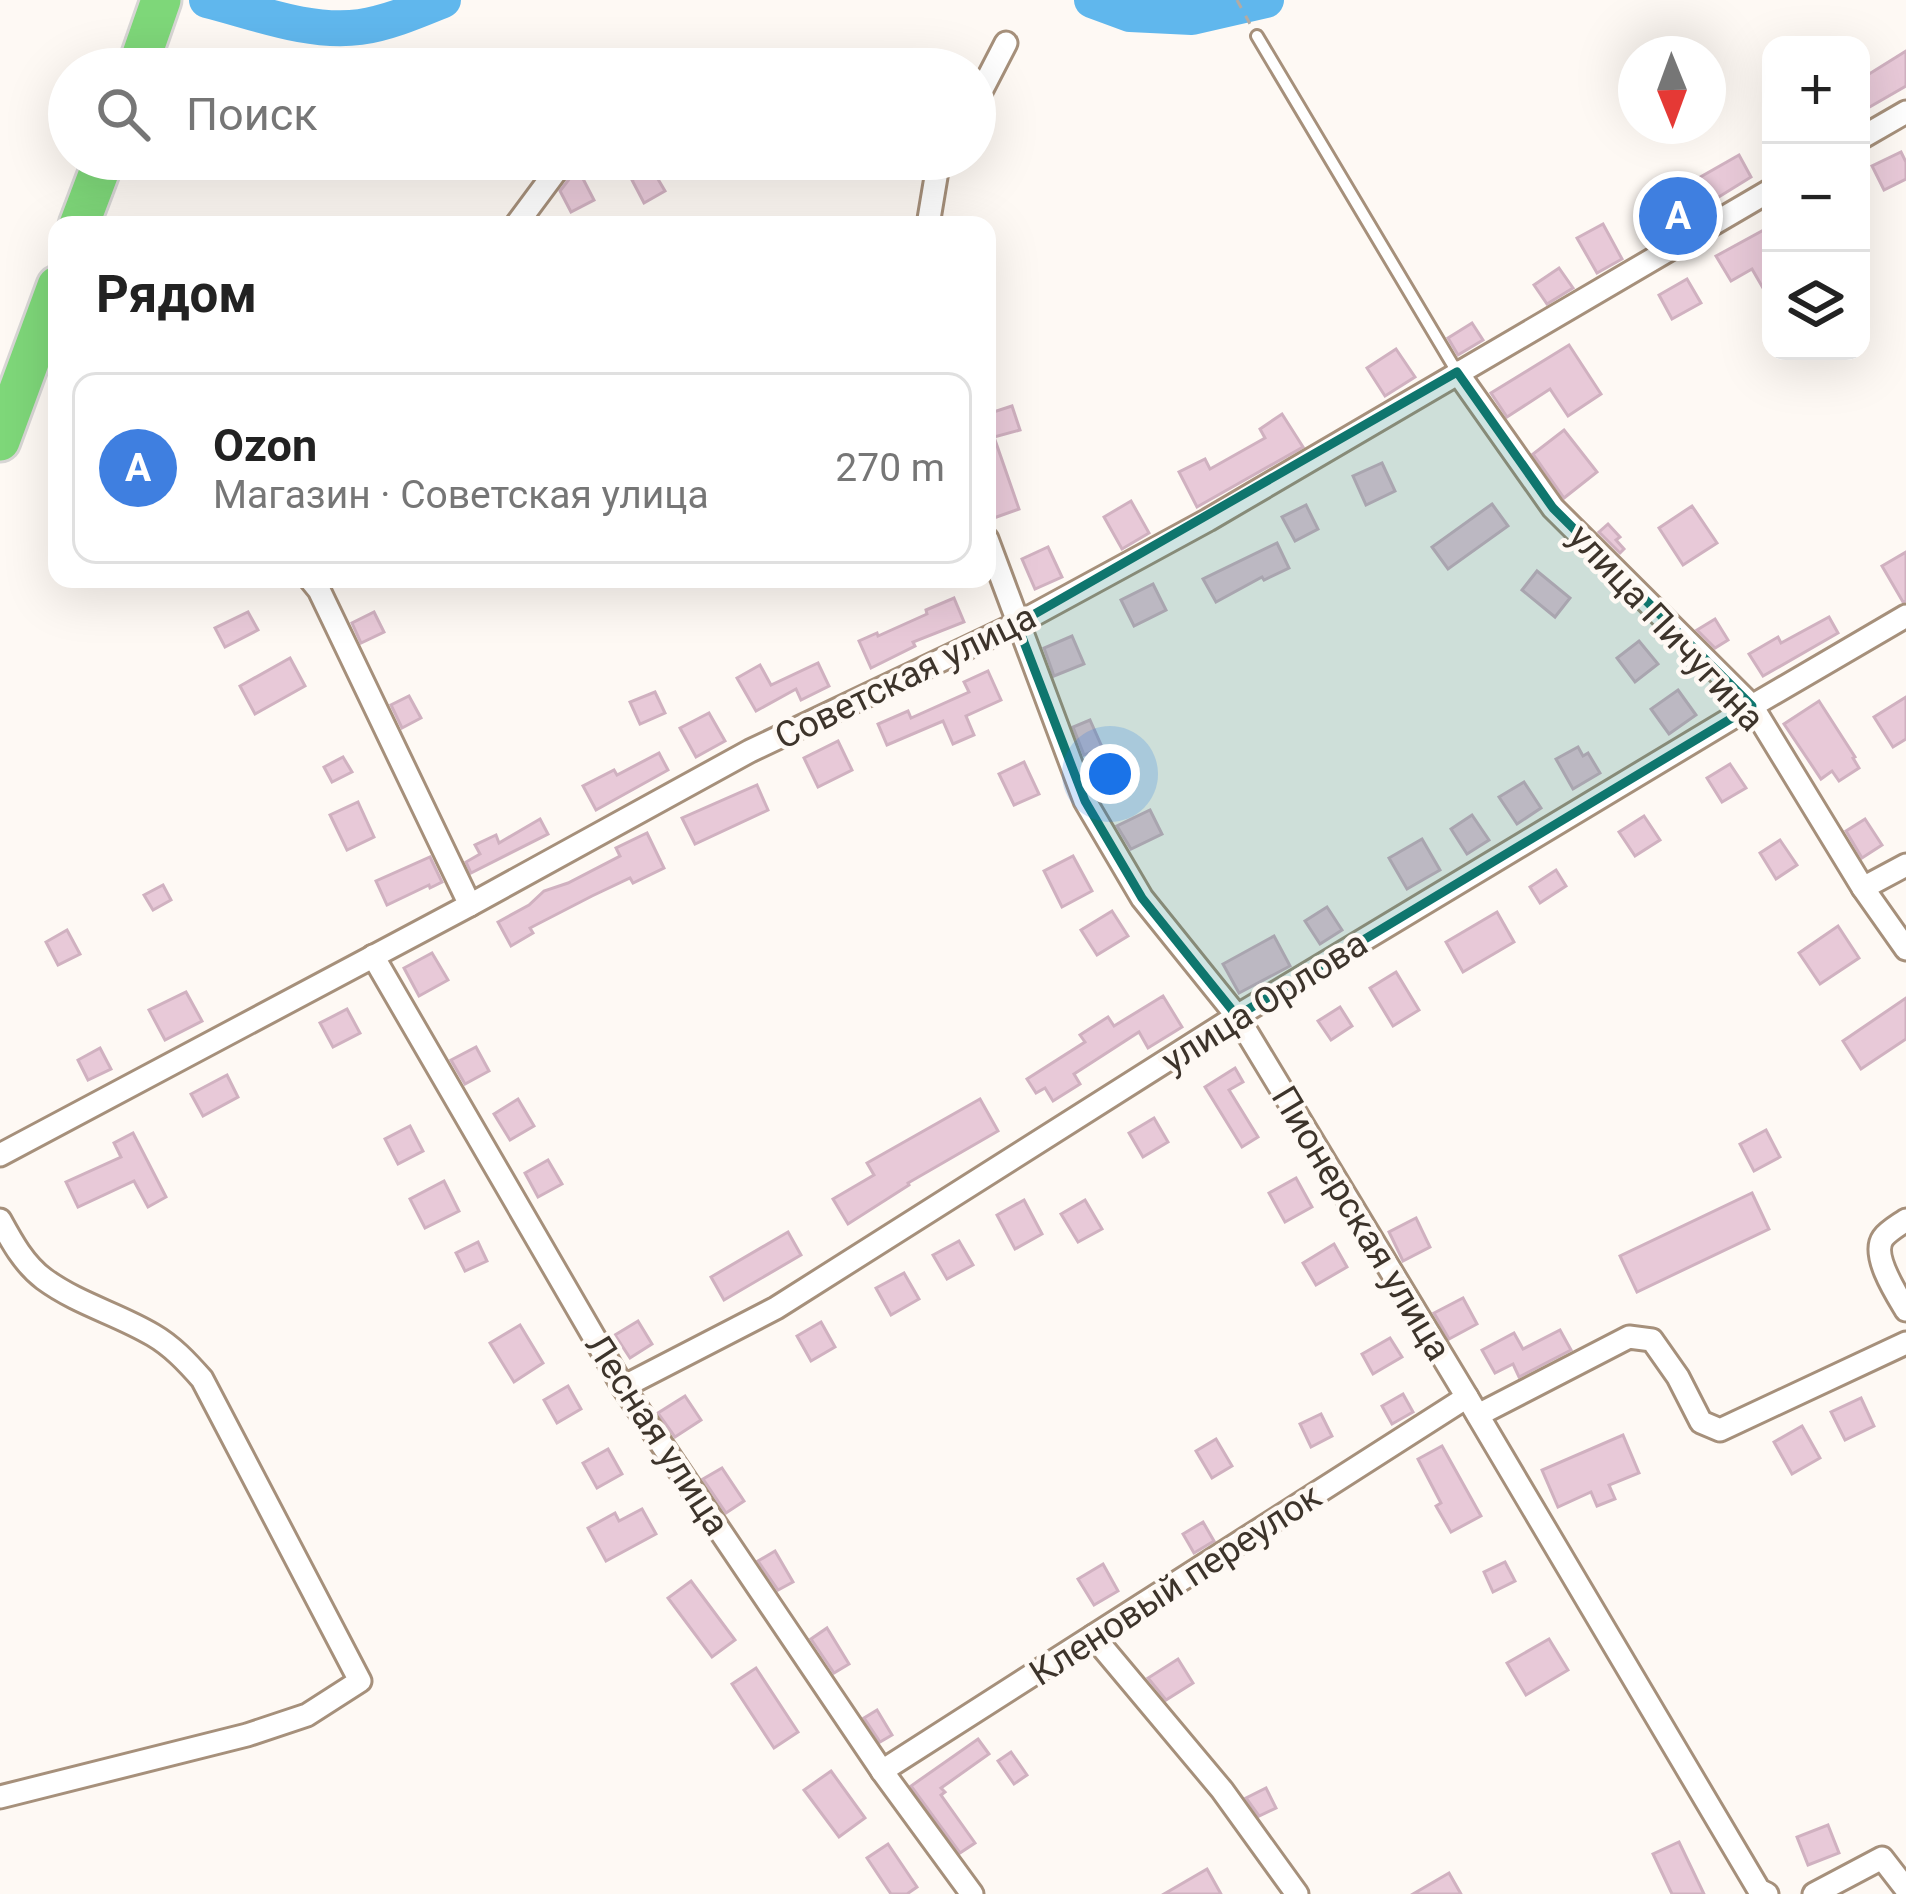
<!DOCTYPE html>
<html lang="ru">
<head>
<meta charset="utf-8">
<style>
  body { margin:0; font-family:Roboto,sans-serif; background:#f2f2f2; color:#222 }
  .controls { position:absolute; right:36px; top:36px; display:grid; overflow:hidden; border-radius:24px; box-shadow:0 12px 48px #0002 }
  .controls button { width:108px; height:108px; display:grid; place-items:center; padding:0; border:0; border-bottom:3px solid #e0e0e0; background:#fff; color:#222; font:60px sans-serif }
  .compass { position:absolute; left:1618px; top:36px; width:108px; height:108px; border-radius:50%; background:#fff; box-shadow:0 12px 48px #0002; rotate:179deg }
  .you { position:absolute; left:1110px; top:774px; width:42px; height:42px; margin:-30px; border:9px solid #fff; border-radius:50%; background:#1a73e8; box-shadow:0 0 0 18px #1a73e833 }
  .badge { display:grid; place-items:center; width:78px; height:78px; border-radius:50%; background:#c2324e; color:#fff; font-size:39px; font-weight:700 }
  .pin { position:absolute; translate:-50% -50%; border:6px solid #fff; box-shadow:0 3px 12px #0006 }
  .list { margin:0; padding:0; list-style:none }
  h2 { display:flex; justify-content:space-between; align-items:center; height:156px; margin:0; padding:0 48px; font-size:51px }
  h2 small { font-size:39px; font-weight:400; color:#767676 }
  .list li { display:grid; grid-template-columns:78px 1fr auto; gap:36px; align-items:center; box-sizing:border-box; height:192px; margin:0 24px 24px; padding:0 24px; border:3px solid #e0e0e0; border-radius:24px }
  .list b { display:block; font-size:45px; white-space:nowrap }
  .list p { margin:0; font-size:39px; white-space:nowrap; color:#767676 }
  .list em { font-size:39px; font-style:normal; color:#767676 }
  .icon { flex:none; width:66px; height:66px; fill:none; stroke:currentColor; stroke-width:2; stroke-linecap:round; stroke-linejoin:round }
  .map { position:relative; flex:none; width:1906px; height:1894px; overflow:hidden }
  .search { position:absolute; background:#fff; box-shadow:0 12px 48px #0002; left:48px; top:48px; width:948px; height:132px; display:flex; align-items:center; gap:30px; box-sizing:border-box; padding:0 42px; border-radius:66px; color:#767676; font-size:45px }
  .panel { position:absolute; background:#fff; box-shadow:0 12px 48px #0002; left:48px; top:216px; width:948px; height:372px; border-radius:24px }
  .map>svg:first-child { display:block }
</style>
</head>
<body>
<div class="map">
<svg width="1906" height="1894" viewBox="0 0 1906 1894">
  <rect width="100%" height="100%" fill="#fef9f4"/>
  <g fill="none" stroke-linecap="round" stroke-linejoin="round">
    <g stroke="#60b7ed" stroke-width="36">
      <path d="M207 0C255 12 310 34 360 27 388 23 416 11 443 0"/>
      <path d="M1092 0 1130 14 1192 17 1266 0"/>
    </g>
  </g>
  <g fill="#e8c9d8" stroke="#d0b1c0" stroke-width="3">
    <path d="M1906 51V86L1861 112V79Z"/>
    <path d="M1901 152 1906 162V179L1884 190 1872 166Z"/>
    <path d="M1739 155 1751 177 1659 234 1640 201 1665 186 1668 191 1693 177 1695 180Z"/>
    <path d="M652 169 665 191 644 203 632 180Z"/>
    <path d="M579 171 594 200 571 212 560 191 573 174Z"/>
    <path d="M1603 224 1622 259 1597 273 1577 238Z"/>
    <path d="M1771 226V302L1752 269 1731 281 1716 256Z"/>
    <path d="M1559 268 1573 288 1547 304 1534 285Z"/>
    <path d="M1687 279 1701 303 1672 319 1659 295Z"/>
    <path d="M1472 323 1483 340 1458 355 1448 338Z"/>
    <path d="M1569 345 1601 394 1568 416 1550 389 1507 417 1491 393Z"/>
    <path d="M1396 349 1415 377 1385 396 1367 368Z"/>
    <path d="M1012 406 1020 430 994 437 1019 509 991 519 987 506V414Z"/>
    <path d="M1282 414 1303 447 1197 507 1179 472 1205 459 1210 469 1265 438 1260 429Z"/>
    <path d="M1564 430 1597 472 1564 498 1533 454Z"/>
    <path d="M1382 463 1395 491 1366 505 1353 476Z"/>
    <path d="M1131 501 1149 533 1122 549 1104 517Z"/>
    <path d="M1492 504 1508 526 1448 569 1432 547Z"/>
    <path d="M1306 505 1318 529 1295 541 1282 517Z"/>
    <path d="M1692 506 1717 543 1683 565 1659 528Z"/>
    <path d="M1608 524 1620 537 1616 540 1624 549 1620 553 1599 532Z"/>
    <path d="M1277 543 1289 568 1264 580 1262 577 1216 602 1203 579Z"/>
    <path d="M1048 547 1062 577 1035 589 1022 559Z"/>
    <path d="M1906 552V601L1903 602 1882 566Z"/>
    <path d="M1537 571 1570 598 1555 617 1522 590Z"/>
    <path d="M1153 584 1166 610 1134 626 1121 600Z"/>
    <path d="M954 598 964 622 913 642 915 646 871 668 859 641 877 633 878 636 927 614 926 610Z"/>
    <path d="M248 612 258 630 225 647 215 628Z"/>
    <path d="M374 612 384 632 361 643 352 623Z"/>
    <path d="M1829 617 1838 633 1763 676 1749 654 1778 637 1781 643Z"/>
    <path d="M1715 619 1728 640 1715 648 1697 630Z"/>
    <path d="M1072 636 1084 664 1054 676 1044 648Z"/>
    <path d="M1639 641 1658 664 1635 682 1617 658Z"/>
    <path d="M290 658 305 686 255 714 240 686Z"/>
    <path d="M818 663 829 686 801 700 796 689 756 711 737 678 760 665 771 685Z"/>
    <path d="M988 671 1001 700 966 716 974 735 953 744 943 721 887 745 878 724 908 711 911 718 969 692 964 682Z"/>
    <path d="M1678 690 1696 715 1669 734 1651 709Z"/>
    <path d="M655 692 665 713 640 724 630 702Z"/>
    <path d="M409 696 421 718 402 728 391 705Z"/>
    <path d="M1906 697V739L1893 747 1874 717Z"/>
    <path d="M1819 701 1855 757 1853 758 1859 768 1839 781 1832 771 1821 779 1784 724Z"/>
    <path d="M709 713 725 741 696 757 680 728Z"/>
    <path d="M1090 720 1102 747 1084 755 1073 727Z"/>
    <path d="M838 741 852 770 818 787 804 758Z"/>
    <path d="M1578 747 1583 756 1588 753 1600 773 1573 789 1556 759Z"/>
    <path d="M659 753 668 770 596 810 583 786 614 770 617 775Z"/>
    <path d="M343 757 352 772 332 782 324 767Z"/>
    <path d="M1024 762 1039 794 1014 805 999 774Z"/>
    <path d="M1730 764 1746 788 1722 802 1707 778Z"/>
    <path d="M1524 782 1541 808 1517 824 1499 797Z"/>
    <path d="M757 785 768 810 695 844 682 818Z"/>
    <path d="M358 802 374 837 347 850 330 815Z"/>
    <path d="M1150 810 1162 834 1131 849 1117 826Z"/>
    <path d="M1472 815 1489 840 1467 854 1451 829Z"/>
    <path d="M1644 816 1660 840 1635 856 1619 832Z"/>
    <path d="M540 819 548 834 471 873 466 862 480 854 475 845 496 835 499 843Z"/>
    <path d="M1865 819 1882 845 1862 858 1846 831Z"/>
    <path d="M647 833 664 868 633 883 630 878 592 896 530 928 533 933 511 946 498 922 529 905 544 891 568 883 620 856 616 848Z"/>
    <path d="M1422 839 1440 870 1407 889 1389 858Z"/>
    <path d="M1780 840 1797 865 1776 879 1760 853Z"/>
    <path d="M1073 856 1092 891 1062 907 1044 871Z"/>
    <path d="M430 857 442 882 430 888 429 885 387 905 376 881Z"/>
    <path d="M1556 870 1566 886 1540 903 1530 887Z"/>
    <path d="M163 885 171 900 153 910 144 895Z"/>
    <path d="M1327 907 1342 930 1320 944 1305 921Z"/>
    <path d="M1112 911 1128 936 1097 955 1081 930Z"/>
    <path d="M1497 912 1514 942 1463 972 1446 942Z"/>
    <path d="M1838 926 1859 958 1820 984 1799 953Z"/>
    <path d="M67 930 80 954 58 965 46 942Z"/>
    <path d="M1274 936 1290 966 1239 993 1223 964Z"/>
    <path d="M432 953 448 980 419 996 404 968Z"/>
    <path d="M1396 972 1419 1010 1393 1026 1370 988Z"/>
    <path d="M186 992 202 1021 165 1040 149 1010Z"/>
    <path d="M1163 996 1182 1027 1148 1048 1139 1032 1074 1074 1080 1084 1053 1101 1045 1088 1036 1093 1027 1079 1085 1042 1080 1035 1108 1017 1114 1026Z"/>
    <path d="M1906 998V1039L1861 1069 1843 1041Z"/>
    <path d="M1340 1007 1352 1026 1331 1040 1318 1021Z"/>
    <path d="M347 1009 360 1033 333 1047 320 1023Z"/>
    <path d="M476 1047 489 1071 465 1084 451 1060Z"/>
    <path d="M100 1048 111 1069 88 1080 78 1060Z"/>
    <path d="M1235 1068 1243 1082 1229 1090 1258 1137 1242 1147 1205 1087Z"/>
    <path d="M227 1075 238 1097 203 1116 191 1094Z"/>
    <path d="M518 1099 534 1126 510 1140 494 1114Z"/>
    <path d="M980 1099 998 1131 908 1183 909 1185 848 1224 833 1199 874 1175 867 1163Z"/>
    <path d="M1154 1118 1168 1142 1143 1157 1129 1133Z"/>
    <path d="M410 1126 423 1151 398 1164 385 1139Z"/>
    <path d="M1766 1130 1780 1157 1754 1171 1740 1144Z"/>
    <path d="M133 1133 166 1197 148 1207 134 1181 78 1207 66 1182 121 1157 114 1143Z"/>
    <path d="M548 1160 562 1184 538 1197 525 1173Z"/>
    <path d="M1296 1178 1312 1207 1285 1222 1269 1193Z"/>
    <path d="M444 1181 459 1211 425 1228 410 1199Z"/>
    <path d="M1752 1193 1769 1229 1637 1292 1620 1256Z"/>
    <path d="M1024 1200 1042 1234 1015 1249 997 1215Z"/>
    <path d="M1085 1200 1102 1229 1078 1242 1061 1214Z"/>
    <path d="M1416 1218 1430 1247 1403 1261 1389 1232Z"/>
    <path d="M788 1232 801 1255 724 1300 711 1277Z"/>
    <path d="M959 1241 973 1265 947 1279 933 1255Z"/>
    <path d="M478 1242 487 1261 465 1271 456 1253Z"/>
    <path d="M1334 1244 1347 1267 1316 1285 1303 1263Z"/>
    <path d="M904 1273 919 1299 891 1315 876 1288Z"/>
    <path d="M1463 1298 1477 1324 1449 1339 1434 1313Z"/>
    <path d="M638 1321 652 1344 630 1358 615 1335Z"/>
    <path d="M821 1322 835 1347 811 1361 797 1336Z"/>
    <path d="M520 1325 543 1363 514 1382 490 1343Z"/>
    <path d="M1560 1330 1571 1350 1519 1377 1513 1364 1495 1373 1482 1350 1514 1333 1523 1349Z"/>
    <path d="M1390 1338 1402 1357 1373 1374 1362 1354Z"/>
    <path d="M568 1386 581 1409 557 1423 544 1400Z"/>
    <path d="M1403 1394 1413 1412 1392 1424 1382 1406Z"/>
    <path d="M685 1396 701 1420 675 1437 658 1413Z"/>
    <path d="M1861 1398 1874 1426 1845 1440 1831 1412Z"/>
    <path d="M1321 1414 1332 1436 1311 1447 1300 1424Z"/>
    <path d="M1802 1426 1820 1458 1792 1474 1774 1442Z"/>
    <path d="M1623 1435 1639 1473 1609 1485 1615 1499 1597 1506 1591 1492 1558 1507 1542 1470Z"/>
    <path d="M1216 1439 1232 1466 1212 1478 1196 1451Z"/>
    <path d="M1442 1446 1481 1516 1451 1532 1436 1506 1441 1503 1418 1459Z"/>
    <path d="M608 1449 622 1474 597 1488 583 1463Z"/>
    <path d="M722 1468 744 1501 726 1513 703 1479Z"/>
    <path d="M642 1509 656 1534 606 1561 588 1528 615 1513 619 1521Z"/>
    <path d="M1203 1522 1214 1541 1194 1553 1183 1534Z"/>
    <path d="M775 1551 793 1582 778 1590 758 1561Z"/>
    <path d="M1505 1562 1515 1581 1493 1592 1484 1572Z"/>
    <path d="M1103 1564 1118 1591 1094 1605 1078 1579Z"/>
    <path d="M691 1581 735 1640 712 1657 668 1598Z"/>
    <path d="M827 1628 849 1664 834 1673 811 1639Z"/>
    <path d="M1549 1639 1568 1670 1526 1695 1507 1663Z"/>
    <path d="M1178 1659 1193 1683 1166 1700 1148 1678Z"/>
    <path d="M756 1668 798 1732 774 1748 732 1684Z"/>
    <path d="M877 1710 892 1735 880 1742 864 1718Z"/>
    <path d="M978 1739 989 1754 941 1788 945 1792 941 1795 975 1843 960 1853 911 1786Z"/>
    <path d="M1011 1752 1027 1775 1014 1784 998 1761Z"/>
    <path d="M831 1771 865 1818 839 1837 804 1790Z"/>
    <path d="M1266 1788 1276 1808 1259 1816 1246 1798Z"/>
    <path d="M1828 1825 1839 1853 1808 1865 1797 1837Z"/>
    <path d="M1679 1842 1704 1894H1672L1653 1854Z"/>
    <path d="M888 1844 917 1887 907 1894H891L867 1858Z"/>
    <path d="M1207 1869 1221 1894H1164Z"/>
    <path d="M1449 1873 1461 1894H1413Z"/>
  </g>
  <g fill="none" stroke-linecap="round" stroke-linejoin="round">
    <defs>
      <path id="lane" d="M1257 36 1457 372"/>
      <g id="street">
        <path d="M975 103 1006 43"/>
        <path d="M1861 138 1906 112"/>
        <path d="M516 225 565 159"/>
        <path d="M928 225 939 159"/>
        <path d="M1457 372 1553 508 1752 706 1863 888 1906 949"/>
        <path d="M987 539 1085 801 1142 898 1237 1016 1467 1397 1759 1890 1767 1894"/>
        <path d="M310 579 319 590 470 905"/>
        <path d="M1863 888 1906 865"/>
        <path d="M373 956 623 1387 882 1771 972 1894"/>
        <path d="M0 1155 470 905 750 751 1017 624 1208 520 1771 190"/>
        <path d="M0 1220C12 1242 24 1264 44 1279 78 1304 118 1314 153 1335 172 1346 187 1362 202 1379L360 1681 307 1715 247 1735 0 1797"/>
        <path d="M1906 1220C1899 1225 1888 1231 1883 1238 1871 1255 1897 1295 1906 1310"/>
        <path d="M623 1387 776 1308 1237 1016 1752 706 1906 616"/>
        <path d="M1478 1415 1629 1337 1652 1340 1678 1377 1701 1422 1720 1430 1906 1343"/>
        <path d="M1093 1636 1222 1790 1297 1894"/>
        <path d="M882 1771 1467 1397"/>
        <path d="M1814 1894 1882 1858 1906 1889"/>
      </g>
      <g id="highway">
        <path d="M137 69 161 0"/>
        <path d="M79 225 104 159"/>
        <path d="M0 441 57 286"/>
      </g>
    </defs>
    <use href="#lane" stroke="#a6907b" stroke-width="16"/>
    <use href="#street" stroke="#a6907b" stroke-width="27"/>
    <use href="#highway" stroke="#d8d6d5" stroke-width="45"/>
    <path stroke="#b2aba4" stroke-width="3" stroke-dasharray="9 9" stroke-linecap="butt" d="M1237 0 1250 24"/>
    <use href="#lane" stroke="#fff" stroke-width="10"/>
    <use href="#street" stroke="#fff" stroke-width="21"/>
    <use href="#highway" stroke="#7ed779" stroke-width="39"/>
  </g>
  <path fill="#0f766e" fill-opacity="0.2" stroke="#0f766e" stroke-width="9" stroke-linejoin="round" d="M1457 372 1553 508 1752 706 1237 1016 1142 898 1085 801 1017 624Z"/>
  <g text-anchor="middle" stroke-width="9" stroke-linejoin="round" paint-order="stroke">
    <g font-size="36" fill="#3d342b" stroke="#fef9f4">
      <text transform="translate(1667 627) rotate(47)" y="13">улица Пичугина</text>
      <text transform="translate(905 676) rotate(-26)" y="13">Советская улица</text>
      <text transform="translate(1264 1001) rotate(-32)" y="13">улица Орлова</text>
      <text transform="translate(1362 1223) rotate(59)" y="13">Пионерская улица</text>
      <text transform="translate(658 1434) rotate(57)" y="13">Лесная улица</text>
      <text transform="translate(1175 1584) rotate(-33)" y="13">Кленовый переулок</text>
    </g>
  </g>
</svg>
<div class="controls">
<button>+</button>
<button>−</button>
<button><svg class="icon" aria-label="layers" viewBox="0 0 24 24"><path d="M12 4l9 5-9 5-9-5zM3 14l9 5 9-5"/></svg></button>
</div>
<svg class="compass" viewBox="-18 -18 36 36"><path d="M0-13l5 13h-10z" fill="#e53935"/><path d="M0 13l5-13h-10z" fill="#767676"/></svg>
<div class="you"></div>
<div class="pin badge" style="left:1678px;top:216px;background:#3f7fe0">A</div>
<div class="search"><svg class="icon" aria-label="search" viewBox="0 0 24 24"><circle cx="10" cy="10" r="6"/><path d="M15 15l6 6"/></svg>Поиск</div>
<section class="panel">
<h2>Рядом<small></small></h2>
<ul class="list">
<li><span class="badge" style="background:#3f7fe0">A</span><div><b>Ozon</b><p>Магазин · Советская улица</p></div><em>270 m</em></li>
</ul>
</section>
</div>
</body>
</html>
